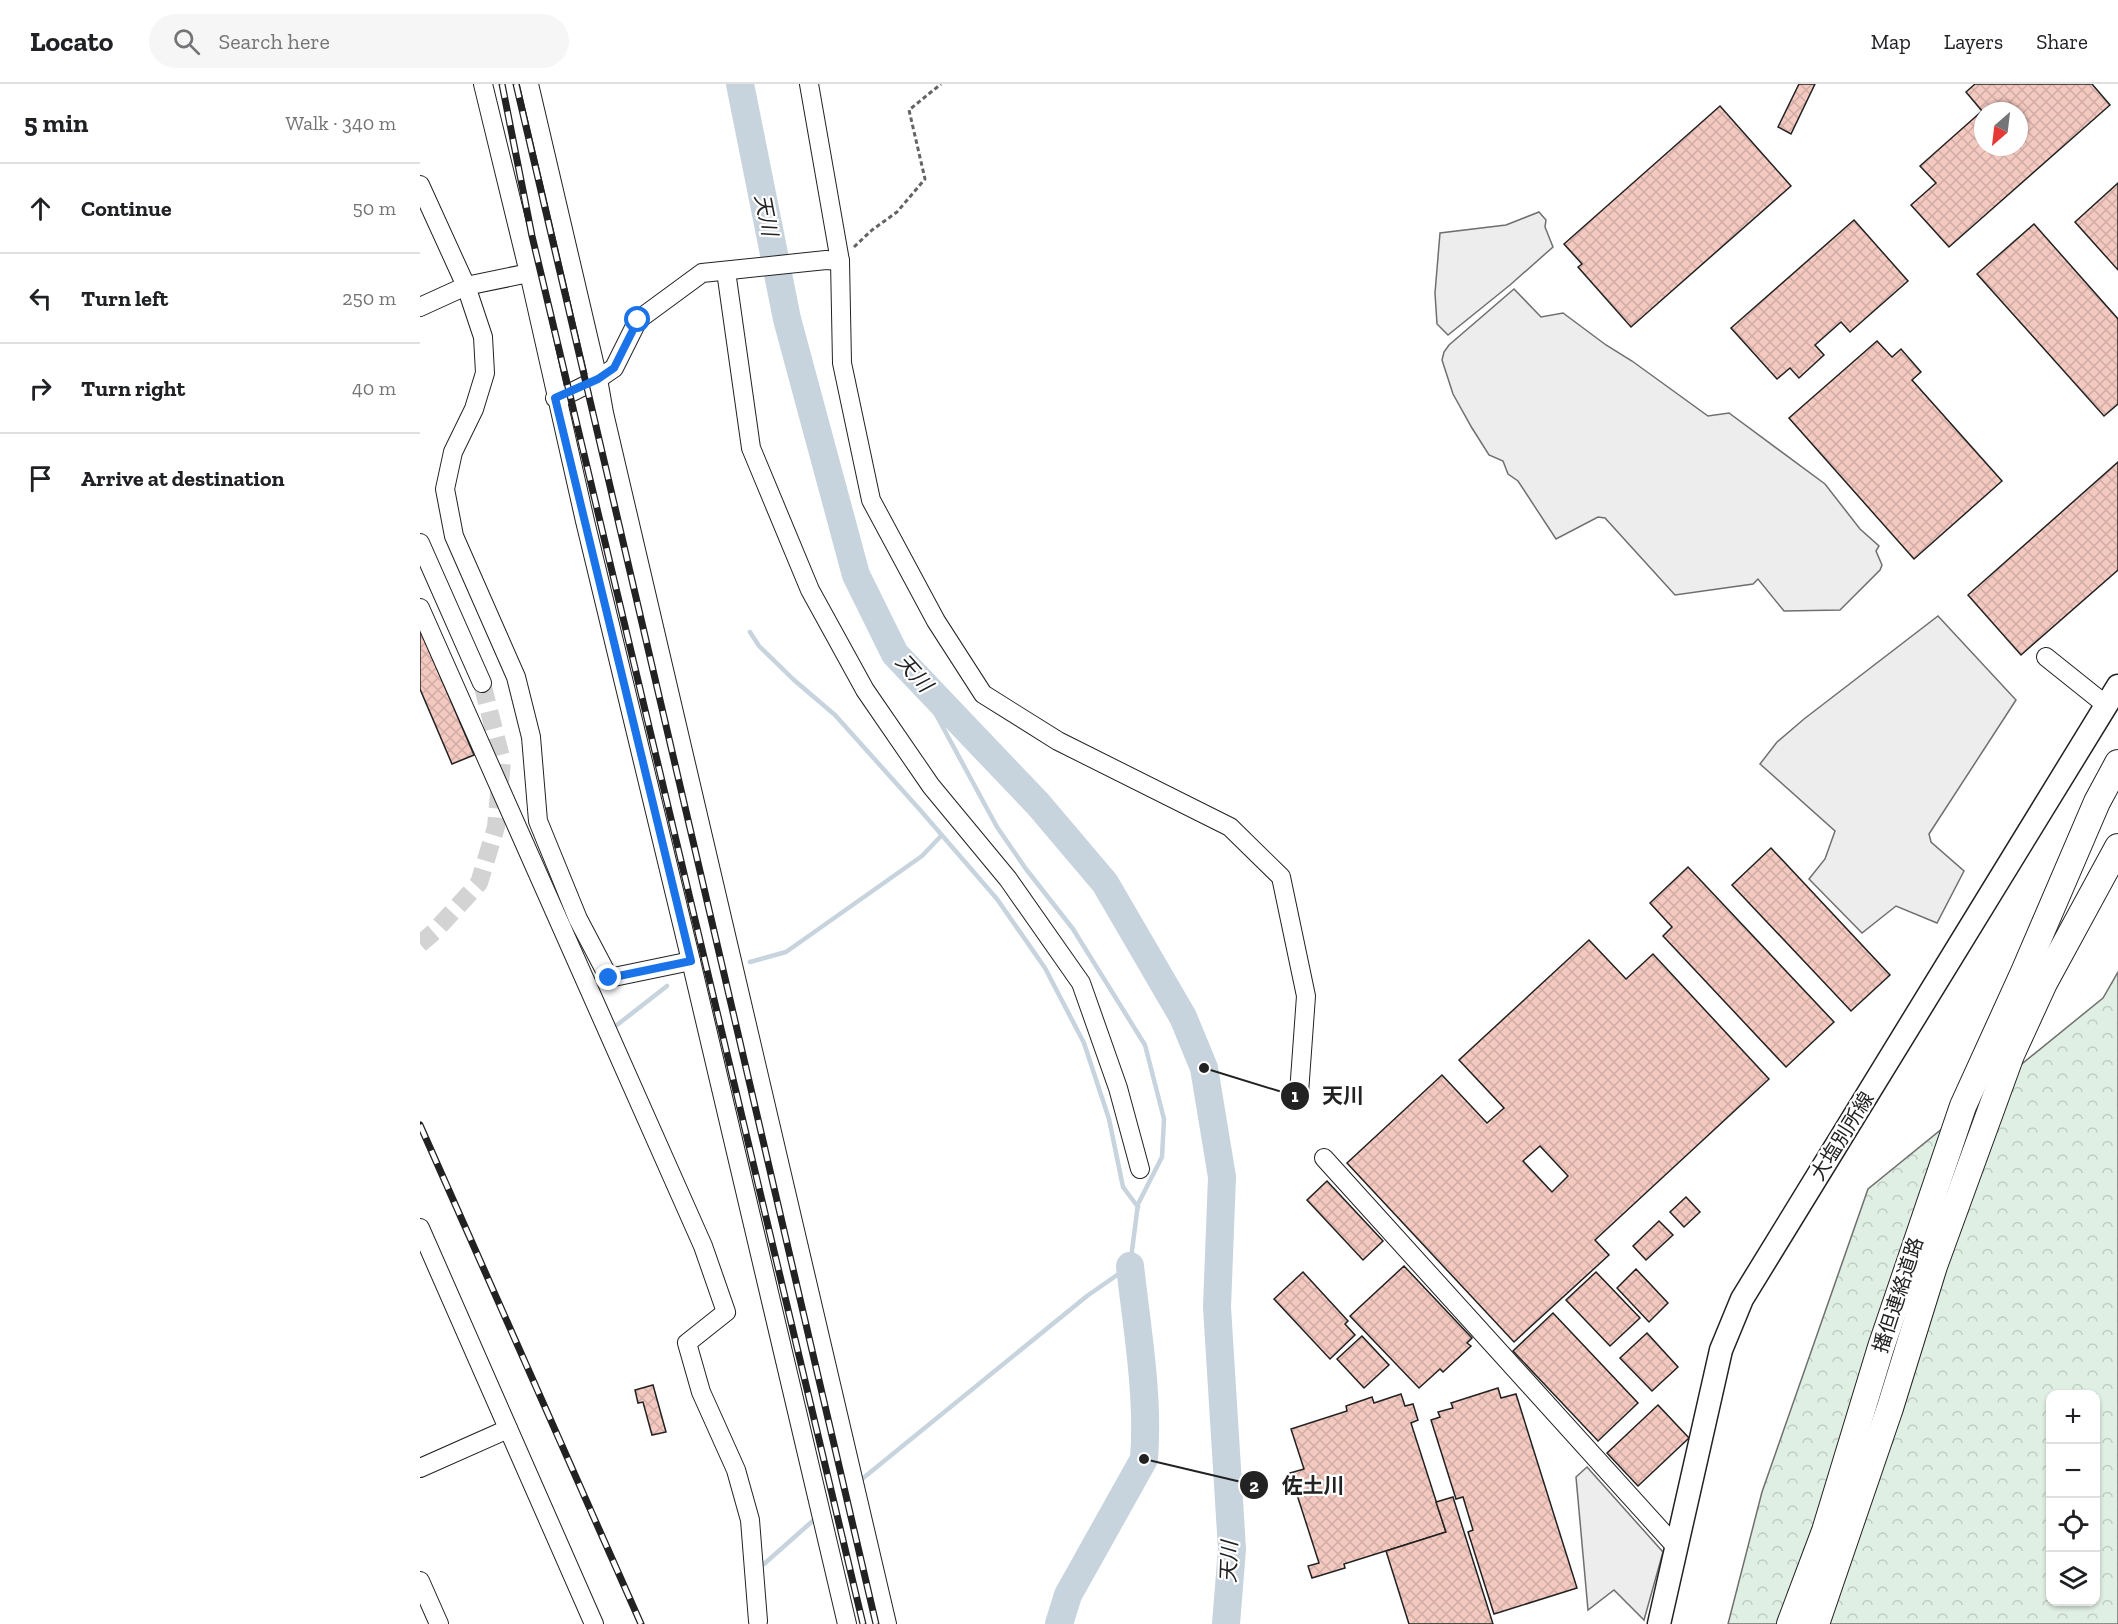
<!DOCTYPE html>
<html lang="en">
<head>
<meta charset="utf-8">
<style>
  body { margin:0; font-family:"Zilla Slab","Noto Sans JP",serif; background:#f6f6f6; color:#202124 }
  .controls { position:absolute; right:18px; bottom:18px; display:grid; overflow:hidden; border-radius:12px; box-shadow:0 2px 4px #0004 }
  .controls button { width:54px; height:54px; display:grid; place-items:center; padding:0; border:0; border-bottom:2px solid #e0e0e0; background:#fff; color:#202124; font:30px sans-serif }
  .compass { position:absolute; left:1554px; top:18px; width:54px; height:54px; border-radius:50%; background:#fff; box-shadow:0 2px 4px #0004; rotate:208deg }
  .stop { position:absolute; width:18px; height:18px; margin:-14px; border:4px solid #1a73e8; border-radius:50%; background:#fff }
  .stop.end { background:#1a73e8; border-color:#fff; box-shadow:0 2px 6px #0008 }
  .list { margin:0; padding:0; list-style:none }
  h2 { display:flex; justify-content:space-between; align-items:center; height:78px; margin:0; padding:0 24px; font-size:26px }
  h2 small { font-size:20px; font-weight:400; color:#757577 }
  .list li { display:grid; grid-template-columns:39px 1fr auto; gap:18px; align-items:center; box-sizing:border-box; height:90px; padding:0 24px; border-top:2px solid #e0e0e0 }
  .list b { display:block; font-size:22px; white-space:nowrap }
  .list em { font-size:20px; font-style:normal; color:#757577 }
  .icon { flex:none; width:33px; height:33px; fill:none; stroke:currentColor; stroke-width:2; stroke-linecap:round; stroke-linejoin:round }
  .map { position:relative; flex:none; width:1698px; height:1540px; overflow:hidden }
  header { display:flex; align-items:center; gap:36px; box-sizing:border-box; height:84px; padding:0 30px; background:#fff; border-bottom:2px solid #e0e0e0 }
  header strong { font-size:28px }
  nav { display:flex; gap:33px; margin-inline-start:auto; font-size:21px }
  .search { width:420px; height:54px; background:#f6f6f6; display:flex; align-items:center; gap:15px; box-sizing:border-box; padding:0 21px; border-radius:33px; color:#757577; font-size:22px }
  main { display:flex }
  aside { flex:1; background:#fff }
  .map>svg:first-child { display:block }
</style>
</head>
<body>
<header>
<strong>Locato</strong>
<div class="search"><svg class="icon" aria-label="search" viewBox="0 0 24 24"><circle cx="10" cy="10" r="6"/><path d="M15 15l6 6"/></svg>Search here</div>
<nav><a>Map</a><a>Layers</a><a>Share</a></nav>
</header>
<main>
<aside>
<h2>5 min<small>Walk · 340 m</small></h2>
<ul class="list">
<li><svg class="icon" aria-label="ahead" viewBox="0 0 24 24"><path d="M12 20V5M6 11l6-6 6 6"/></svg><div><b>Continue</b></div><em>50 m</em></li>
<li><svg class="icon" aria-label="left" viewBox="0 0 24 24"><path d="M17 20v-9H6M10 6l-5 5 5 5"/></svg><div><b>Turn left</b></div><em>250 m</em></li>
<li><svg class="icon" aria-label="right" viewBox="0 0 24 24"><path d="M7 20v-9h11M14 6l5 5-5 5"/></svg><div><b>Turn right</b></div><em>40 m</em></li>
<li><svg class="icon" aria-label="arrive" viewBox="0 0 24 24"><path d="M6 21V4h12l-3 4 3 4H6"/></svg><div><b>Arrive at destination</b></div></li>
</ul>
</aside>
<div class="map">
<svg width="1698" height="1540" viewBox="0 0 1698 1540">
  <defs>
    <pattern id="forest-crowns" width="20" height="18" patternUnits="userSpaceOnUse" patternTransform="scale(1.5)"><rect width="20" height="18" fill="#e0efe3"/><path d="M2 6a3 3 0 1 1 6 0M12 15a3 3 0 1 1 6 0" fill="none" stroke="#c0cdc2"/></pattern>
    <pattern id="building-cross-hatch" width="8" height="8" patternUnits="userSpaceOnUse" patternTransform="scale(1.5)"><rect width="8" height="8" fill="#f3c9c0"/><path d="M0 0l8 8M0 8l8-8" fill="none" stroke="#d0aca5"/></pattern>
  </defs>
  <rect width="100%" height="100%" fill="#fff"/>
  <path fill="url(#forest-crowns)" stroke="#6f6f6f" stroke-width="1.5" fill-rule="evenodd" d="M1698 888V1540H1308L1342 1408 1448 1105 1683 914ZM1630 1310H1676V1518H1630Z"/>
  <g fill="#ededed" stroke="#6f6f6f" stroke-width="1.5">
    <path d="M1119 128 1126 136 1125 143 1133 163 1090 201 1028 251 1017 240 1015 209 1020 149 1086 141Z"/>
    <path d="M1094 205 1121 233 1143 229 1186 261 1212 277 1288 332 1309 329 1405 400 1440 445 1459 462 1456 467 1462 481 1460 486 1420 526 1364 527 1338 495 1333 500 1255 511 1185 434 1178 433 1136 455 1098 397 1088 390 1083 377 1069 371 1052 344 1033 310 1022 276 1024 268 1029 261Z"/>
    <path d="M1518 532 1596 616 1509 750 1511 758 1544 787 1517 839 1476 822 1442 849 1389 795 1405 775 1415 747 1340 680 1357 658 1384 635Z"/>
    <path d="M1167 1383 1243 1468 1224 1536 1194 1506 1168 1526 1156 1393Z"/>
  </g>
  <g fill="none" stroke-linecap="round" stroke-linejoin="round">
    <g stroke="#c7d3dd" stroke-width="4.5">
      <path d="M330 548 339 562 374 596 415 631 501 727 577 815 625 884 664 959 689 1035 703 1103 718 1123"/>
      <path d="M330 878 366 868 502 772 521 752"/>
      <path d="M197 941 247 902"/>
      <path d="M442 1395 667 1212 710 1182 718 1120 742 1073 744 1035 725 961 653 845 606 785 577 743 493 588"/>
      <path d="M344 1480 396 1434"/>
    </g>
    <g stroke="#c7d3dd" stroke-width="28">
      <path d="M320 0 367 235 436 491 475 570 618 720 685 799 763 933 784 984 802 1093 797 1223 812 1465 806 1540"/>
      <path d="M639 1540 648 1511 724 1375C729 1312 717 1245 710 1182"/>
    </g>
  </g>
  <g fill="url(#building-cross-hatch)" stroke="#222" stroke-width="1.5" fill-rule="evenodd">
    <path d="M1379 0H1395L1371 50 1358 43Z"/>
    <path d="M1555 0H1672L1690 21 1529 163 1491 121 1516 99 1500 82 1562 27 1546 8ZM1563 27H1599V63H1563Z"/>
    <path d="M1300 22 1371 102 1211 243 1158 183 1162 180 1144 160Z"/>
    <path d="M1698 99V186L1655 138Z"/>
    <path d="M1434 136 1488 197 1430 248 1421 238 1395 261 1404 271 1379 294 1370 284 1357 295 1311 244Z"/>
    <path d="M1614 140 1698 235V320L1684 332 1557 190Z"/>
    <path d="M1457 257 1472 273 1481 265 1501 288 1492 296 1582 397 1494 475 1369 334Z"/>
    <path d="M1698 378V486L1601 571 1548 511Z"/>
    <path d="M0 545 54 671 32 680 0 605Z"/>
    <path d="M1351 764 1470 891 1431 927 1312 801Z"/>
    <path d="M1268 783 1414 938 1366 983 1243 852 1252 843 1230 819Z"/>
    <path d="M1169 856 1206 895 1233 870 1349 995 1175 1156 1189 1171 1094 1258 927 1079 1022 991 1067 1039 1084 1024 1039 976ZM1120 1062 1148 1092 1132 1108 1103 1077Z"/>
    <path d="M907 1097 963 1157 943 1176 887 1116Z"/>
    <path d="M1266 1113 1280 1128 1264 1143 1250 1128Z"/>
    <path d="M1239 1137 1253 1151 1226 1176 1213 1162Z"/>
    <path d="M984 1182 1052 1254 1047 1259 1051 1262 1023 1288 1020 1285 999 1304 930 1232Z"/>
    <path d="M1216 1185 1248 1219 1229 1238 1197 1204Z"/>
    <path d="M883 1188 928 1237 925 1240 935 1251 910 1275 854 1215Z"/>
    <path d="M1176 1188 1220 1234 1190 1262 1146 1216Z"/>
    <path d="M1133 1229 1218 1319 1178 1357 1093 1267Z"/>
    <path d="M1227 1249 1258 1283 1232 1307 1200 1274Z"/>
    <path d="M942 1252 969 1281 944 1304 917 1275Z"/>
    <path d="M233 1301 246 1348 232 1351 223 1318 218 1319 215 1306Z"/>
    <path d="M1078 1304 1081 1314 1096 1310 1157 1504 1074 1530 1048 1448 1053 1446 1043 1413 1036 1415 1011 1336 1020 1333 1018 1328 1033 1324 1031 1319Z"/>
    <path d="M981 1310 985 1322 993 1320 998 1336 991 1339 1026 1448 924 1480 925 1484 892 1494 888 1482 899 1479 870 1389 884 1385 871 1345 927 1327 926 1322 952 1313 954 1319Z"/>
    <path d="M1238 1321 1269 1354 1218 1402 1187 1369Z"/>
    <path d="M1033 1413 1073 1540H989L966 1467 1026 1448 1016 1418Z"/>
  </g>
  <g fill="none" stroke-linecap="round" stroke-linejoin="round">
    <path stroke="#d3d3d3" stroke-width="18" stroke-dasharray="18 9" stroke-linecap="butt" d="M0 860 14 848 59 799 76 743 82 677 62 599"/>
    <defs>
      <g id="minor">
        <path d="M63 0 109 189 165 437 271 877 427 1540"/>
        <path d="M109 0 178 295 184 329 467 1540"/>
        <path d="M389 0 420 177 422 279 451 416 516 537 563 610 638 657 810 743 861 793 886 912 879 1009"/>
        <path d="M0 101 46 202 63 253 65 289 54 325 33 368 25 405 34 452 96 593 111 653 118 737 158 835 189 894 271 877"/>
        <path d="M306 187 331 364 390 506 445 606 511 702 588 795 661 899 698 1004 720 1085"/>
        <path d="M0 223 46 202 109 189"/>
        <path d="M135 314 144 312 178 295 194 284 218 236 282 189 406 176 420 177"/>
        <path d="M0 459 62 599"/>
        <path d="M0 524 283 1162 306 1228 267 1259 281 1308 316 1386 330 1436 338 1537"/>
        <path d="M1626 573 1686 621"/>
        <path d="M904 1074 1257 1464"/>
        <path d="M0 1144 174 1540"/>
        <path d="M0 1384 88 1345"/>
        <path d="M0 1497 19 1540"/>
      </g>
      <path id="major" d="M1239 1540 1301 1266 1322 1215 1698 602"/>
      <g id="highway">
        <path d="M1370 1540 1405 1447 1461 1263 1543 1022 1604 888 1677 718 1698 679"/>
        <path d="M1396 1540 1470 1324 1514 1182 1591 971 1624 899 1698 763"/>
      </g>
    </defs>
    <use href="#minor" stroke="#222" stroke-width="20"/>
    <use href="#major" stroke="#222" stroke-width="25"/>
    <use href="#highway" stroke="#222" stroke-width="28"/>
    <path stroke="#646464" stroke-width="3" stroke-dasharray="4.5 3" stroke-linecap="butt" d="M434 163 452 146 477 128 505 95 489 26 521 0"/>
    <use href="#minor" stroke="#fff" stroke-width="18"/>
    <use href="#major" stroke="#fff" stroke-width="22"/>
    <use href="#highway" stroke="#fff" stroke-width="26"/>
    <defs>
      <g id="rail">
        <path d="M82 0 112 152 443 1540"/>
        <path d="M96 0 456 1540"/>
        <path d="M0 1041 221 1540"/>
      </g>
    </defs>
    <use href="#rail" stroke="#222" stroke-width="7"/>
    <use href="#rail" stroke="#fff" stroke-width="4.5" stroke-dasharray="14" stroke-linecap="butt"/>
  </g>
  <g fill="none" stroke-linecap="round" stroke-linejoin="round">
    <path stroke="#1a73e8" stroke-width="8" d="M189 894 271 877 135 314 178 295 194 284 218 236"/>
  </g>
  <g text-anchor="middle" stroke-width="4.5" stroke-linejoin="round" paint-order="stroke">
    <g font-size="20" fill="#222" stroke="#fff">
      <text transform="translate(1422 1052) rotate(-58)" y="7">大塩別所線</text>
      <text transform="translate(1478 1211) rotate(-72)" y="7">播但連絡道路</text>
    </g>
    <g font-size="21" font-style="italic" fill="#222" stroke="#fff">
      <text transform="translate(346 131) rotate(79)" y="7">天川</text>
      <text transform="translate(494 589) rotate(48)" y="7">天川</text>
      <text transform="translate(809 1478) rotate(-88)" y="7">天川</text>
    </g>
  </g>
  <path fill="none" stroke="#222" stroke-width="2" d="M784 984L875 1012M724 1375L834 1401"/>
  <g fill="#222" stroke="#fff" stroke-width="2">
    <circle cx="784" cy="984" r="6"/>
    <circle cx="724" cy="1375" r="6"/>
    <circle cx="875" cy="1012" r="15"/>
    <circle cx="834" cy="1401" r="15"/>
  </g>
  <g font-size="18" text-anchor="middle" font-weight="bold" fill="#fff">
    <text x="875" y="1018">1</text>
    <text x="834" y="1408">2</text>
  </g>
  <g font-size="21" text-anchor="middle" font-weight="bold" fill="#222" stroke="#fff" stroke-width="4.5" stroke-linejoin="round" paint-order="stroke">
    <text x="923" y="1019">天川</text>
    <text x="893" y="1409">佐土川</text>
  </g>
</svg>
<div class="controls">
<button>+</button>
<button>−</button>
<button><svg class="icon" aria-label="locate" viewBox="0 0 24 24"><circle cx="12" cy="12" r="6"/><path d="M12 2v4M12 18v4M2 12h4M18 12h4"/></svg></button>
<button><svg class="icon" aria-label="layers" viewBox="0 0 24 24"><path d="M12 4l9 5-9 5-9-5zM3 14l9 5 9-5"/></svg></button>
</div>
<svg class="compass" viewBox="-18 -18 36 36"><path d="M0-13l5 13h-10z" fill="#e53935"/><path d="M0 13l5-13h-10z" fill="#757577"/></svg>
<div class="stop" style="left:218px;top:236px"></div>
<div class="stop end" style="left:189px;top:894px"></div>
</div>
</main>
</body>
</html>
